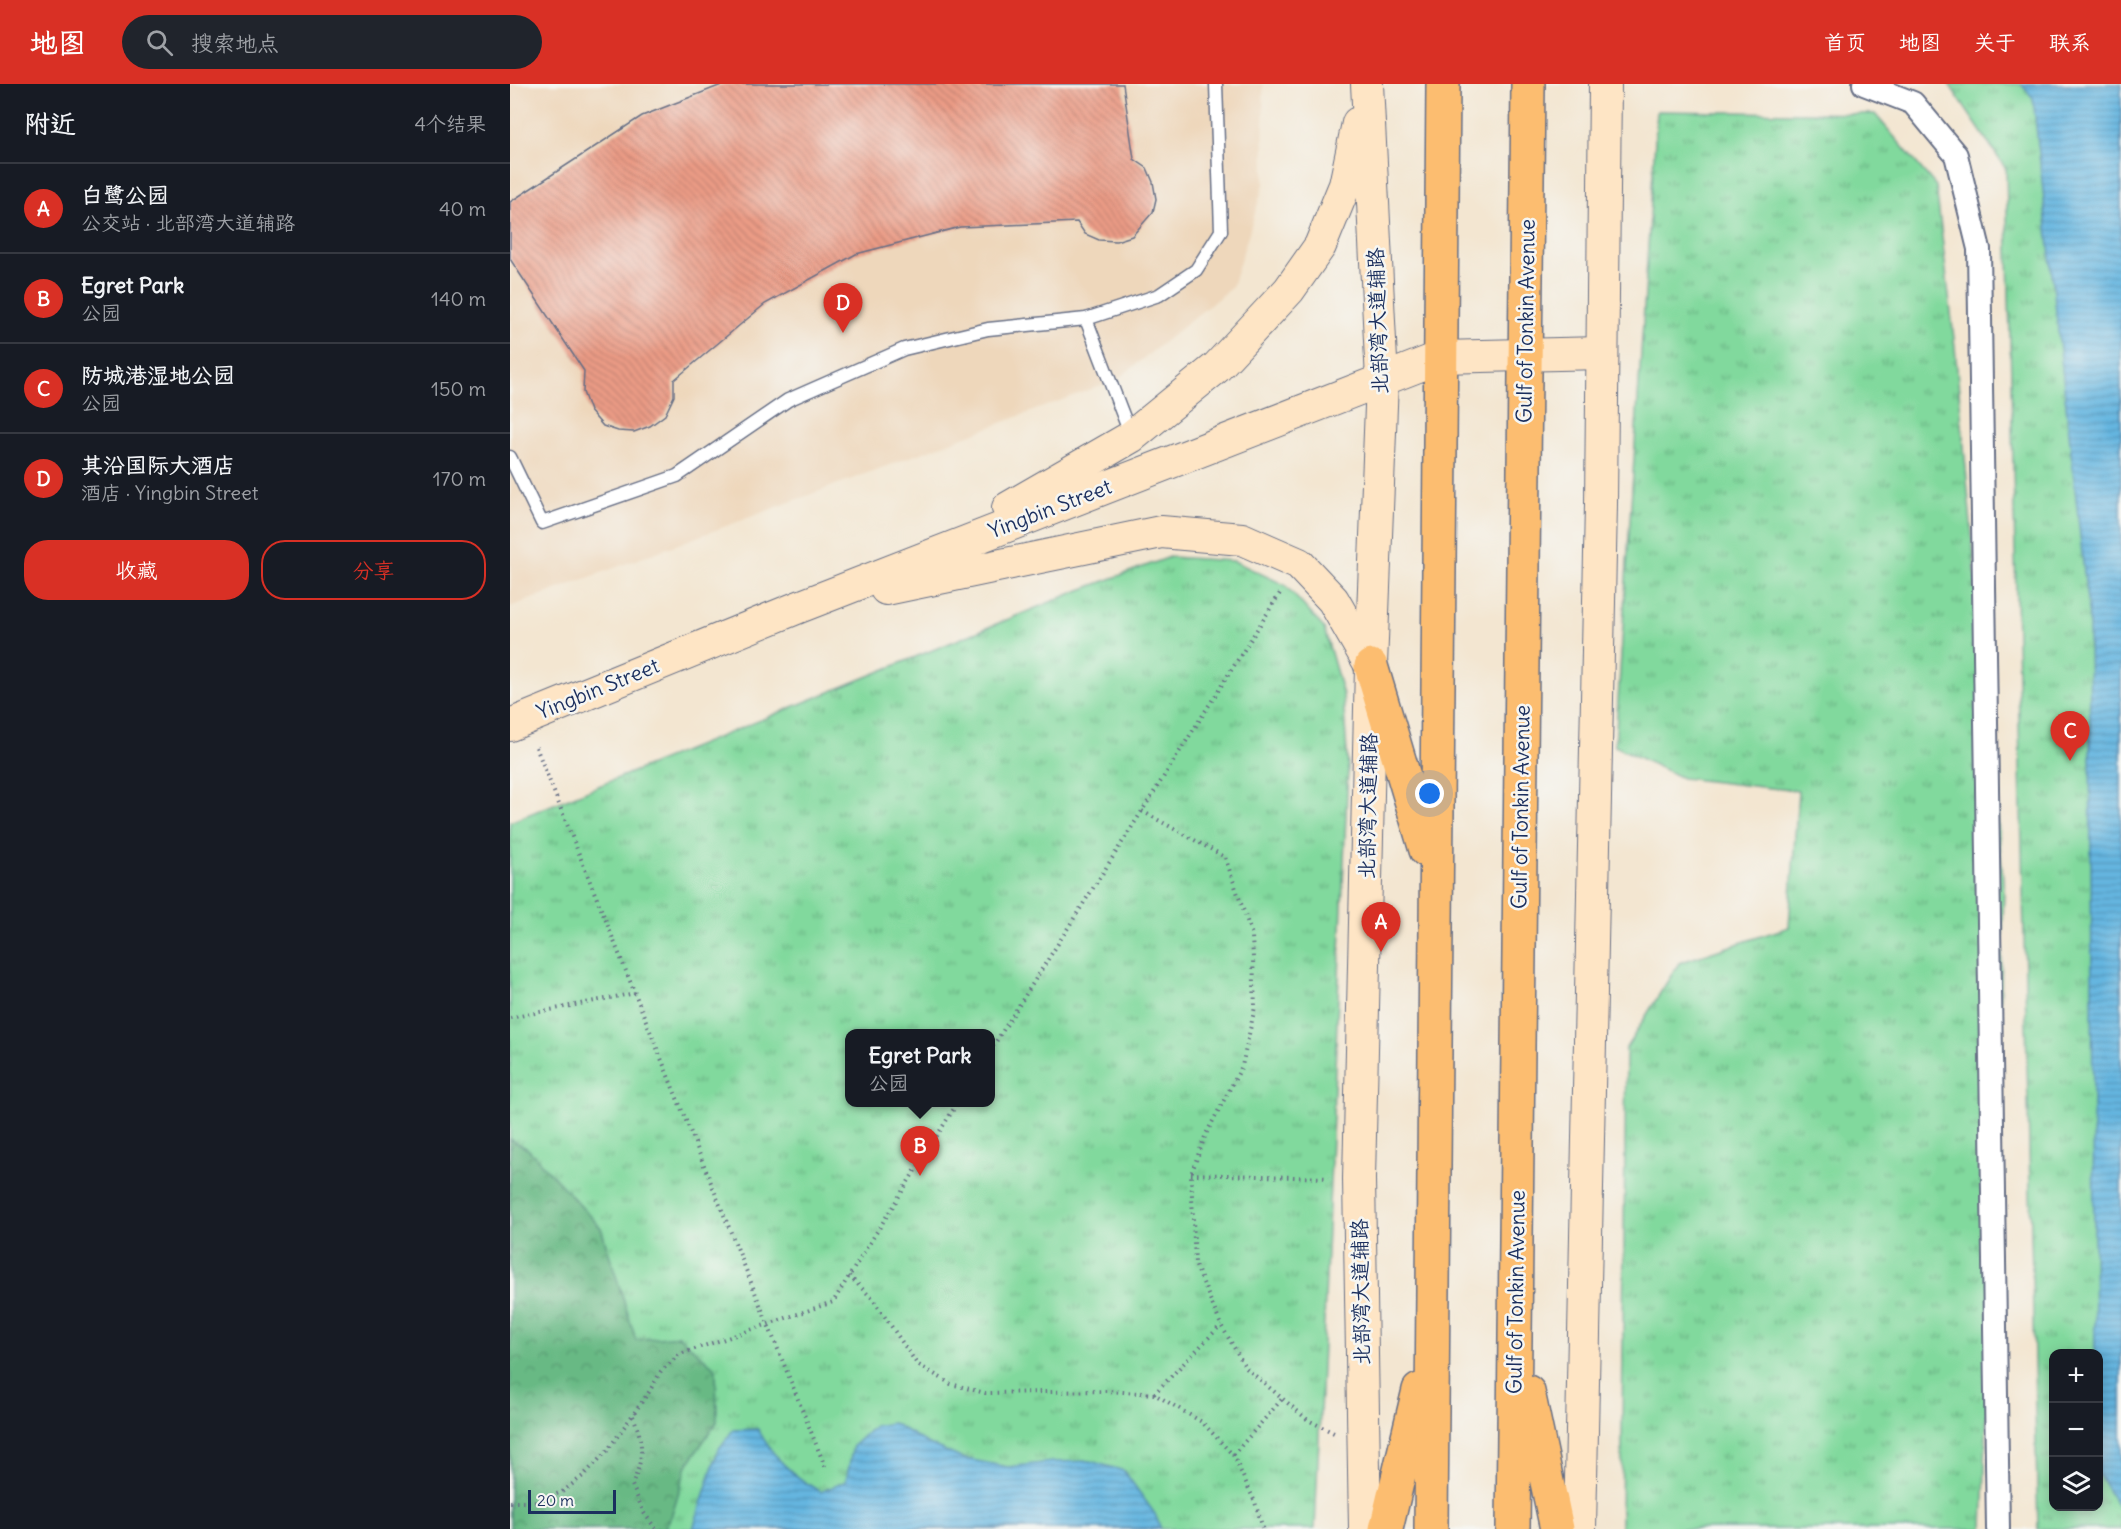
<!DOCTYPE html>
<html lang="zh">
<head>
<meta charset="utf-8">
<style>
  body { margin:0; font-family:Delius,"LXGW WenKai TC",sans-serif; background:#20242c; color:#f1f3f6 }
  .controls { position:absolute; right:18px; bottom:18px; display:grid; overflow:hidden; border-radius:12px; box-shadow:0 3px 15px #0003 }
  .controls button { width:54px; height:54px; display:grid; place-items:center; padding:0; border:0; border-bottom:2px solid #363941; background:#171b24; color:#f1f3f6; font:30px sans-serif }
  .scale { position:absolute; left:18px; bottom:15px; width:88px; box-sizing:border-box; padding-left:6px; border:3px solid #1b2f5e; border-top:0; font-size:16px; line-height:21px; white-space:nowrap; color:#1b2f5e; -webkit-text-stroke:4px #f6f6f2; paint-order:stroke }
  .you { position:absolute; left:920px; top:710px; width:21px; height:21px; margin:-15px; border:4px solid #fff; border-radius:50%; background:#1a73e8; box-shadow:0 0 0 9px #1a73e833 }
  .badge { display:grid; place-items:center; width:39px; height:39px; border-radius:50%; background:#d93025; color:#fff; font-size:20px; font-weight:700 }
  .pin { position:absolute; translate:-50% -50px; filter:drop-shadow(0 2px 3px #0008) }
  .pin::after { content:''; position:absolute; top:32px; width:21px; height:18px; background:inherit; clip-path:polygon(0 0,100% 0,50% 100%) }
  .popup { position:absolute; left:335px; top:945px; width:150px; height:78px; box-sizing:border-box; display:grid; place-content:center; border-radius:12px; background:#171b24; filter:drop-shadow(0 2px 4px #0005); font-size:20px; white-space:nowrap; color:#9ea1a6 }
  .popup b { font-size:22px; color:#f1f3f6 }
  .popup::after { content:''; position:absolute; left:50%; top:100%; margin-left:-12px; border:12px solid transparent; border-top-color:#171b24 }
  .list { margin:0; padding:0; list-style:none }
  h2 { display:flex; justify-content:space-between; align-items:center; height:78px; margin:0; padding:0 24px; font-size:26px }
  h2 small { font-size:20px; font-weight:400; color:#9ea1a6 }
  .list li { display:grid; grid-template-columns:39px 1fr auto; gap:18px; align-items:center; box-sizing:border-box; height:90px; padding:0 24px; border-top:2px solid #363941 }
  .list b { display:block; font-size:22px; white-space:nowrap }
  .list p { margin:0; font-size:20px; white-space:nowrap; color:#9ea1a6 }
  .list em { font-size:20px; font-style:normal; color:#9ea1a6 }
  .actions { display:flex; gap:12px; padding:18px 24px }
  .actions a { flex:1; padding:14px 0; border:2px solid #d93025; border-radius:24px; text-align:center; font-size:21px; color:#d93025 }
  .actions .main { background:#d93025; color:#fff }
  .icon { flex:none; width:33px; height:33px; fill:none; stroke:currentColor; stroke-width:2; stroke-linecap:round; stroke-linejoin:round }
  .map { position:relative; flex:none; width:1611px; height:1445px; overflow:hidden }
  header { display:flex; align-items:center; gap:36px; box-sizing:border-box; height:84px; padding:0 30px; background:#d93025; color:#fff }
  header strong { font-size:28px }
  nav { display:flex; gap:33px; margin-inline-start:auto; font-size:21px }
  .search { width:420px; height:54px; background:#20242c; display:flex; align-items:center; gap:15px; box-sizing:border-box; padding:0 21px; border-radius:33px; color:#9ea1a6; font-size:22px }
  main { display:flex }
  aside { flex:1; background:#171b24 }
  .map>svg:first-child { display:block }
</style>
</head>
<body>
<header>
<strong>地图</strong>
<div class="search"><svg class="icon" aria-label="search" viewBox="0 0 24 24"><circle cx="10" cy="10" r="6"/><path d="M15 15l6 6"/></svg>搜索地点</div>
<nav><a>首页</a><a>地图</a><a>关于</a><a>联系</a></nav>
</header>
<main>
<aside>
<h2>附近<small>4个结果</small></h2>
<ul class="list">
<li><span class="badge">A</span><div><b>白鹭公园</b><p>公交站 · 北部湾大道辅路</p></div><em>40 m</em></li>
<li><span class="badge">B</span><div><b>Egret Park</b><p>公园</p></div><em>140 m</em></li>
<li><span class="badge">C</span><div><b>防城港湿地公园</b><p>公园</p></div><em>150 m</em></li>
<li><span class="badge">D</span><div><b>其沿国际大酒店</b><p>酒店 · Yingbin Street</p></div><em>170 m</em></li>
</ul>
<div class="actions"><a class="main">收藏</a><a>分享</a></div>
</aside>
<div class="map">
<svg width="1611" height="1445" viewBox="0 0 1611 1445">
  <defs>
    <pattern id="grass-tufts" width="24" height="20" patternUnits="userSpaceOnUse" patternTransform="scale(1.5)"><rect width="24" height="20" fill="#81d99d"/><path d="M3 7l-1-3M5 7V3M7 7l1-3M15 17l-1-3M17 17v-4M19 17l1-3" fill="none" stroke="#69b083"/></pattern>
    <pattern id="forest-crowns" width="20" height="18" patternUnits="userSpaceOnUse" patternTransform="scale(1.5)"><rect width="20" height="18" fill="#68b984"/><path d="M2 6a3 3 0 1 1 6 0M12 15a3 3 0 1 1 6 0" fill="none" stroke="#55976f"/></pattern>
    <pattern id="water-rules" width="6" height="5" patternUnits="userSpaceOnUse" patternTransform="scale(1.5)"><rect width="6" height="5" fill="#65b6e0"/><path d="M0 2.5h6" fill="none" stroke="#5294b9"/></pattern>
    <pattern id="building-back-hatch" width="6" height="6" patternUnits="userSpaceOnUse" patternTransform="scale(1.5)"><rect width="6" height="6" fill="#eb9b85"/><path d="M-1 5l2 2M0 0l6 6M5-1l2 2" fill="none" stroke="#be7f70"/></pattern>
  </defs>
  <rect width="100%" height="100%" fill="#f6f6f2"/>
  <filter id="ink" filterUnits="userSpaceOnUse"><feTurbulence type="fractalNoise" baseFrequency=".0167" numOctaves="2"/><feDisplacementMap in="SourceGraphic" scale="12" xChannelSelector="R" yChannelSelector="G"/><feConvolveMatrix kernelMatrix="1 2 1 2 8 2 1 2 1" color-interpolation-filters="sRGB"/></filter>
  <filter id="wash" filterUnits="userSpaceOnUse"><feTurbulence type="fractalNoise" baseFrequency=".008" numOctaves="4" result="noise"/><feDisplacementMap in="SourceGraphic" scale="24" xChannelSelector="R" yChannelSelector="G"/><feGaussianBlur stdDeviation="1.35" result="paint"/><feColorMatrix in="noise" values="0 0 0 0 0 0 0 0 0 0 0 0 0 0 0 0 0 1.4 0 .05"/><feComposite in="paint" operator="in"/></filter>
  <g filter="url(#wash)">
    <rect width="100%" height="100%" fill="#f3e6d1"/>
    <path fill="#eed7bb" d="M0 0H753L754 100 722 203 608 295 0 523Z"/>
    <g fill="url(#grass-tufts)" stroke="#4e847e" stroke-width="1.5" fill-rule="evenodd">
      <path d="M1439 0H1611V1445H1528L1496 85ZM1544 1270H1588V1422H1544Z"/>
      <path d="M1147 27 1365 30 1426 102 1445 263 1494 806 1473 1445H1111L1116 964 1169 879 1279 843 1288 707 1172 694 1105 662Z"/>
      <path d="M660 473 724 477 775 501 814 544 833 611 838 684 805 1445H0V738L570 506ZM340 950H480V1018H340Z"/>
    </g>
    <path fill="url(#forest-crowns)" stroke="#427471" stroke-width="1.5" d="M0 1055 18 1065 91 1144 126 1256 169 1252 206 1285 207 1338 177 1381 161 1433 154 1445H0Z"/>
    <g fill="url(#water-rules)" stroke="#40729f" stroke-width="1.5">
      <path d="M1511 0H1611V1428L1589 1391 1588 1270 1585 1269 1579 535 1523 14Z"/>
      <path d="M383 1339 417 1359 451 1374 498 1383 542 1378 580 1377 614 1387 645 1430 651 1445H183L208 1366 223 1346 248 1345C263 1374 283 1392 311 1408L336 1397 343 1362 364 1342Z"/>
    </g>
    <g id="blocks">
      <path fill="url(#building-back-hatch)" d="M214 0H613L624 75 637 84 643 98 646 115 643 128 622 152 606 157 589 156 575 150 567 138 450 143 346 170 255 220 164 296V312L155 331 140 342 124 348 108 347 93 342 80 327 73 308 74 287 0 175V118L132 32Z"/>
    </g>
  </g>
  <g filter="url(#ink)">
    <use href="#blocks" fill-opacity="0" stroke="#676f86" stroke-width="1.5"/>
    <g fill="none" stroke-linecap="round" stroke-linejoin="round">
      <defs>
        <g id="service">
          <path d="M576 235 621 352"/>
          <path d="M0 373 32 439 167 392 278 316 394 265 478 245 576 235 649 211 686 186 711 147 706 0"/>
        </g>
        <path id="minor" d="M1354 0 1403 19 1446 71 1469 165 1488 1445"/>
        <g id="secondary">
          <path d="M498 424 621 353 707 283 779 206 810 162 835 101 848 39"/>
          <path d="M376 505 651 448 732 455 789 480 823 516 861 582"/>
          <path d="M0 641 289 523 931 273 1092 269"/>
          <path d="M855 1445 849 1095 861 582 872 296 857 0"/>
          <path d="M1070 1445 1091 420 1095 0"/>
        </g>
        <g id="trunk">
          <path d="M861 582 916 766"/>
          <path d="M1018 1308 1047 1445"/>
          <path d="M876 1445 909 1306"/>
          <path d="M921 1445 933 0"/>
          <path d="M1003 1445 1018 0"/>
        </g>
      </defs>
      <use href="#service" stroke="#676f86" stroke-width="15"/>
      <use href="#minor" stroke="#676f86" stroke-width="26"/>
      <use href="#secondary" stroke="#676f86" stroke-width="34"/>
      <use href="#trunk" stroke="#676f86" stroke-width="36"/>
      <g stroke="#676f86" stroke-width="4" stroke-dasharray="1.5 4.5" stroke-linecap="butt">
        <path d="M26 663 316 1385"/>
        <path d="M632 727 715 773 742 851 745 923 732 982 696 1050 681 1090 685 1180 711 1241 736 1284 798 1336 824 1349"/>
        <path d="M0 934 125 909"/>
        <path d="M480 967 772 506"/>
        <path d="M681 1090 819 1094"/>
        <path d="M339 1192 362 1214 407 1280 441 1300 475 1309 598 1307 644 1310 692 1338 723 1371 745 1418 753 1445"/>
        <path d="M644 1310 711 1241"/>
        <path d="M123 1332C134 1359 134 1374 122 1401L134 1429 146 1445"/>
        <path d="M723 1371 772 1315"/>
        <path d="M0 1418H25L52 1408 73 1392 97 1367 139 1308 151 1287 170 1270 323 1218 448 1018"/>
      </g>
      <use href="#service" stroke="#fff" stroke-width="12"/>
      <use href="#minor" stroke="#fff" stroke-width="22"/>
      <use href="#secondary" stroke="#fee5c5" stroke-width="32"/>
      <use href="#trunk" stroke="#fcbd6f" stroke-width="33"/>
    </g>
  </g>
  <g text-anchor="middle" stroke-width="5" stroke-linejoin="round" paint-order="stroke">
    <g font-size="21" fill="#1b2f5e" stroke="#f6f6f2">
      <text transform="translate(868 237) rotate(-92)" y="7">北部湾大道辅路</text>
      <text transform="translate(1016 237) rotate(-89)" y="7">Gulf of Tonkin Avenue</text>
      <text transform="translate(540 425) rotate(-21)" y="7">Yingbin Street</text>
      <text transform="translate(88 605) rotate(-22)" y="7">Yingbin Street</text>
      <text transform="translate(858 722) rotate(-89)" y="7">北部湾大道辅路</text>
      <text transform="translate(1011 723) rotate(-89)" y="7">Gulf of Tonkin Avenue</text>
      <text transform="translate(851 1208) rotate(-91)" y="7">北部湾大道辅路</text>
      <text transform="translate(1006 1208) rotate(-89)" y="7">Gulf of Tonkin Avenue</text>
    </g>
  </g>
</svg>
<div class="controls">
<button>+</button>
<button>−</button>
<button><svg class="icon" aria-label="layers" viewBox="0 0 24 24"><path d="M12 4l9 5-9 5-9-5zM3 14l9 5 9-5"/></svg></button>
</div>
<div class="scale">20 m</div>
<div class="you"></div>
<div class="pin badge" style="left:871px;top:868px">A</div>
<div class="pin badge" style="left:410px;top:1092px">B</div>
<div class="popup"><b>Egret Park</b>公园</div>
<div class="pin badge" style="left:1560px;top:677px">C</div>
<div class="pin badge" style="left:333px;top:249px">D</div>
</div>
</main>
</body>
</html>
